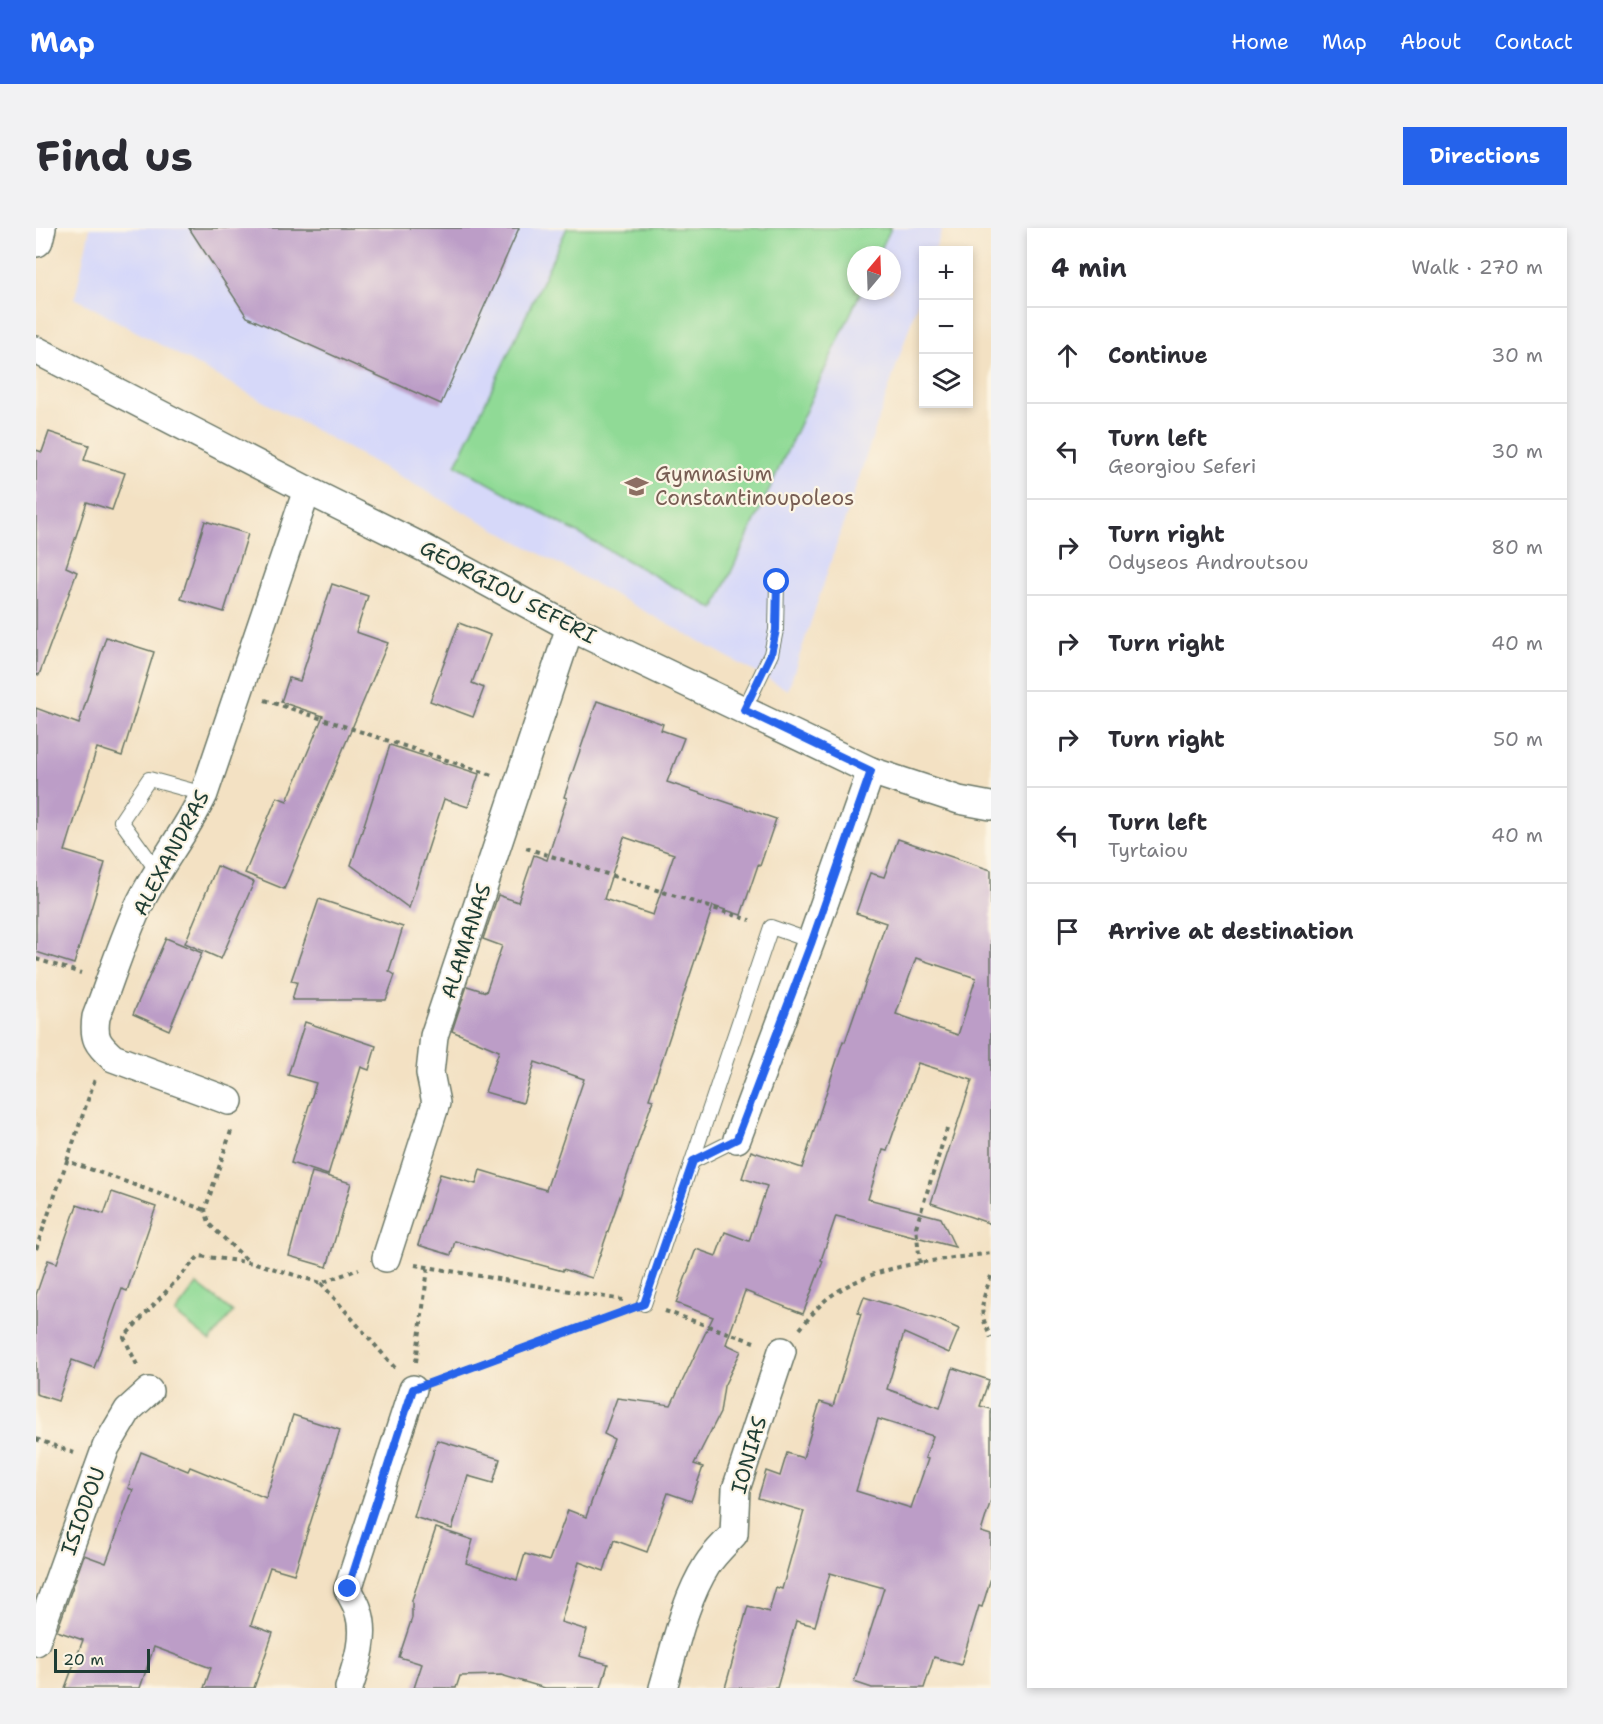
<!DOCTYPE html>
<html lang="en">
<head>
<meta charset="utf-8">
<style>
  body { margin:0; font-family:"Shantell Sans",sans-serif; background:#f2f2f3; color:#2b2b33 }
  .controls { position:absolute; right:18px; top:18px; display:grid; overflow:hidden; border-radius:0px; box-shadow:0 3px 9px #0003 }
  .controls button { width:54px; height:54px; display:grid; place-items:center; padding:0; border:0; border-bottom:2px solid #e1e1e2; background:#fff; color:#2b2b33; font:30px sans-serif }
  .compass { position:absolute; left:811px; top:18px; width:54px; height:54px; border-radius:50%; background:#fff; box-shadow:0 3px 9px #0003; rotate:19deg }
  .scale { position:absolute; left:18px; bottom:15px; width:96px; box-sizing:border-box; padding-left:6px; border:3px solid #1f3d34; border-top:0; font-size:16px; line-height:21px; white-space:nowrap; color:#1f3d34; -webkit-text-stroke:4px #fcf5e5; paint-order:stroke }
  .stop { position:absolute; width:18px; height:18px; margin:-14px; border:4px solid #2563eb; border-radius:50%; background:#fff }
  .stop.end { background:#2563eb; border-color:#fff; box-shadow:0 2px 6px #0008 }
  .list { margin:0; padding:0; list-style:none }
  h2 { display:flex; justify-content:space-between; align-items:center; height:78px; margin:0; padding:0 24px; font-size:26px }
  h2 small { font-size:20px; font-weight:400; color:#7c7c81 }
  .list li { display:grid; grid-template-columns:39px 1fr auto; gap:18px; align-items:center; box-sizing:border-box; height:96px; padding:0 24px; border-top:2px solid #e1e1e2 }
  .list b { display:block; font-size:22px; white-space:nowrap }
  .list p { margin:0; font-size:20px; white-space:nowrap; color:#7c7c81 }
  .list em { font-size:20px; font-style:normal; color:#7c7c81 }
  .icon { flex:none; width:33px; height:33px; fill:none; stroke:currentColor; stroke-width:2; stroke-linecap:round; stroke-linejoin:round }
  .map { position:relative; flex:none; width:955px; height:1460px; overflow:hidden; border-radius:0px }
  header { display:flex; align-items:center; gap:36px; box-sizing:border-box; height:84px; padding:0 30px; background:#2563eb; color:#fff }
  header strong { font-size:28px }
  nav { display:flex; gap:33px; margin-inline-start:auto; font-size:21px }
  .intro { display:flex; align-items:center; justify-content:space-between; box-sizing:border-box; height:144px; padding:0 36px }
  h1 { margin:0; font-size:42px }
  .button { padding:15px 27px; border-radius:0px; background:#2563eb; color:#fff; font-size:21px; font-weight:700 }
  main { display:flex; gap:36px; padding:0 36px }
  aside { flex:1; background:#fff; border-radius:0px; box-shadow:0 3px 9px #0003 }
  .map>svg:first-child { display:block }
</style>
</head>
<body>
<header>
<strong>Map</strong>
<nav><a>Home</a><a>Map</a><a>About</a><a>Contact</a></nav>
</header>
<div class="intro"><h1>Find us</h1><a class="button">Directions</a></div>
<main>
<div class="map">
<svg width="955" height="1460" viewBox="0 0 955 1460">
  <rect width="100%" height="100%" fill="#fcf5e5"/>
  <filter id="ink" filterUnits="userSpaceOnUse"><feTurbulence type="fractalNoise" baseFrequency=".0167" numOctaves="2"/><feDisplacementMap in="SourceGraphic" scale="12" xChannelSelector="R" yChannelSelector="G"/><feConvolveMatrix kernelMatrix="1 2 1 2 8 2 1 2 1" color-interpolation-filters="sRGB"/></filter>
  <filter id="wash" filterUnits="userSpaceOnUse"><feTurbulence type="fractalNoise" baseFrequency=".008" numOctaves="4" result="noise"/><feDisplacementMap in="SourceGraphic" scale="24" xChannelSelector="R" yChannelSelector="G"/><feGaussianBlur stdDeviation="1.35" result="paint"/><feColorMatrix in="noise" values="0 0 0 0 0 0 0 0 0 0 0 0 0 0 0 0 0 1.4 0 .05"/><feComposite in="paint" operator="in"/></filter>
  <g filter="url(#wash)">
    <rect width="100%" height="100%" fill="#f3e1c3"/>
    <path fill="#d6d8f9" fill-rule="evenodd" d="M54 0H907L899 22H888L887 58 752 462 39 70ZM820 27H856V63H820Z"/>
    <g fill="#90da96" stroke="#588c65" stroke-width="1.5">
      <path d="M531 0H855L842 27H820V63H825L678 381 420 237Z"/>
      <path d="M161 1056 197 1084 174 1113 139 1085Z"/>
    </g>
    <g id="blocks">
      <g fill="#bc9dc7" fill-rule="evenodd">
        <path d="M153 0H483L405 176 211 89Z"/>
        <path d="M13 204 53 217 48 232 89 245 76 282 51 274 30 339 41 344 3 447 0 446V222L6 224Z"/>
        <path d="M169 293 212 306 188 384 145 371Z"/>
        <path d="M296 356 332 368 320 404 352 415 248 661 209 645 241 569 251 573 287 488 245 474 253 450 264 453Z"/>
        <path d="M423 395 454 407 436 455 448 460 437 489 394 473Z"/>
        <path d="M70 409 118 424 86 528 61 520 29 623 69 635 38 736 0 724V480L43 496Z"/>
        <path d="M561 473 627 496 625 502 648 510 631 554 740 591 724 638 722 637 705 687 677 678 613 871 617 872 556 1050 527 1041V1043L472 1028 471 1029 419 1013 415 1027 382 1017 404 946 440 956 444 942 510 962 548 851 499 834 487 875 449 864 463 823 416 803 431 758 450 764 466 718 447 711 462 667 482 674 498 627 511 632 531 570 528 569ZM588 609 638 626 617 687 568 671Z"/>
        <path d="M354 517 443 546 432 579 408 571 373 680 315 637Z"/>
        <path d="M862 611 955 642V996L895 975 936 852 882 835 851 923 847 922 832 971 905 990 919 1019 800 988 785 1032 787 1033 767 1086 709 1063 690 1116 705 1123 688 1158 684 1185 658 1236 667 1239 655 1273 632 1265 611 1324 578 1312 568 1343 543 1334 525 1394 551 1402 543 1428 572 1436 565 1460H509L465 1447 424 1448 420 1460H378L386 1436 363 1429 376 1390V1372L400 1300 437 1312 430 1335 481 1352 489 1326 513 1333 532 1282 550 1289 578 1211 568 1206 581 1170 635 1177 677 1089 640 1075 660 1021 680 1028 689 1004 713 1013 731 958 706 950 715 923 766 940 807 813 809 814 850 695 820 685 834 645 848 649ZM880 730 940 750 922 807 860 786Z"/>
        <path d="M181 638 218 654 185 731 149 715Z"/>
        <path d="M283 671 367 699 353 743 359 747 350 772H256L261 754 255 753Z"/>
        <path d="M130 710 166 725 133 802 97 786Z"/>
        <path d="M269 794 340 818 333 842 325 839 292 947 255 935 280 855 252 847Z"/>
        <path d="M276 944 315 955 291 1039 253 1028Z"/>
        <path d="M76 964 120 979 91 1063 86 1061 58 1140 36 1132 22 1173 0 1166V1067L12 1032 21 1035 41 977 68 986Z"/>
        <path d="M828 1069 903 1092 923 1101 913 1125 868 1105 851 1161 904 1180 917 1140 953 1152 944 1178 955 1181V1272L945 1304 955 1307V1350L946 1379 943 1378 925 1437 898 1429 888 1460H836L818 1454 848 1360 794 1345 779 1398 760 1393 741 1460H689L712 1378 733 1384 740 1359 746 1361 768 1283 722 1270 730 1243 744 1248 751 1225 767 1230 784 1174 797 1178 825 1086 822 1085ZM842 1191 897 1208 889 1230 892 1231 875 1280 820 1263Z"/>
        <path d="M257 1187 304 1202 258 1346 234 1339 215 1397 237 1405 218 1460H168L175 1440 118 1419 104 1460H29L47 1412 21 1403 48 1327 70 1335 97 1262 92 1260 105 1224 152 1243 154 1239 230 1270Z"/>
        <path d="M401 1212 464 1231 457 1255 432 1248 416 1301 378 1289Z"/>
      </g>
    </g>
  </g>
  <g filter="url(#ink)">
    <use href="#blocks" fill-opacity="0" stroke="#697666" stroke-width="1.5"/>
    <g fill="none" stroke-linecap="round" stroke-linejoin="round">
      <defs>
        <g id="service">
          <path d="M708 482 735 426 740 402 741 354"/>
          <path d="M122 644 85 593 113 551 168 566"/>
          <path d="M657 933 701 911"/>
          <path d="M608 1076 735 699 775 713"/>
        </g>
        <g id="minor">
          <path d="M0 122 271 262 388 320 534 399 630 445 835 543 923 572 955 578"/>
          <path d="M193 873 77 830C61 816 57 810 60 789 75 751 87 710 105 673 124 636 150 604 168 566L271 262"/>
          <path d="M701 911 775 713 835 543"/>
          <path d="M350 1030 400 875 394 845 398 808 534 399"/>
          <path d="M0 1414 70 1219 92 1182 113 1163"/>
          <path d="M313 1460C321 1436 331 1407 322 1382 320 1375 315 1368 312 1361L377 1161"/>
          <path d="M627 1460C639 1420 648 1373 671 1337 678 1326 689 1316 698 1306L700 1261 746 1123"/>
        </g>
        <path id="tertiary" d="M0 12 3 0"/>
      </defs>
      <use href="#service" stroke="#697666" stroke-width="16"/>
      <use href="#minor" stroke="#697666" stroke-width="30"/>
      <use href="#tertiary" stroke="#697666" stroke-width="36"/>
      <g stroke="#697666" stroke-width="4" stroke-dasharray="4.5 4.5" stroke-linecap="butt">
        <path d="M229 472 456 547"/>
        <path d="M490 620 714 692"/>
        <path d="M0 731 45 745"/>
        <path d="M195 903 169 982 174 997 212 1033"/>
        <path d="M31 933 59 851"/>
        <path d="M0 1021 31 933 169 982"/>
        <path d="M884 1035 880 999 911 901"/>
        <path d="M379 1037 587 1072"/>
        <path d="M955 1048C945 1076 942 1083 955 1110"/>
        <path d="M285 1055 359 1140"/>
        <path d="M629 1083 718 1114"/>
        <path d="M764 1101C773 1090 782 1078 792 1070 839 1035 900 1033 955 1025"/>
        <path d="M380 1134 392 1040"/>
        <path d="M101 1137 88 1109 163 1028 219 1035 285 1055 323 1041"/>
        <path d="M403 1151 588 1083"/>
        <path d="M0 1211 38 1225"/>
      </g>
      <use href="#service" stroke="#fff" stroke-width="14"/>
      <use href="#minor" stroke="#fff" stroke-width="27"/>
      <use href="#tertiary" stroke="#fff" stroke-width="33"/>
    </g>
  </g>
  <g fill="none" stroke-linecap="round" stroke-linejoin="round" filter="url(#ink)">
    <path stroke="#2563eb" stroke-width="8" d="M312 1361 377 1161 608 1076 657 933 701 911 776 713 835 543 708 482 735 426 740 402 741 354"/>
  </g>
  <defs>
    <symbol id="school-bare" viewBox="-9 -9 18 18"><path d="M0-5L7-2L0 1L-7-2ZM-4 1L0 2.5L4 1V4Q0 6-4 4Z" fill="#8d6e63" stroke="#fcf5e5" stroke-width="2.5" paint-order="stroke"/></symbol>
  </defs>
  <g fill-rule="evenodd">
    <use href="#school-bare" x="584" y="242" width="33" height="33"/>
  </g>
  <g text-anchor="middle" stroke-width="4.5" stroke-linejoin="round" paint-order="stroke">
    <g font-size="21" fill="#785e54" stroke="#fcf5e5" text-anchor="start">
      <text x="619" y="253">Gymnasium<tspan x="619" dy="24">Constantinoupoleos</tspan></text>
    </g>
    <g font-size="21" fill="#1f3d34" stroke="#fcf5e5">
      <text transform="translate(472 364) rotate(28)" y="7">GEORGIOU SEFERI</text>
      <text transform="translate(135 625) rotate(-62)" y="7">ALEXANDRAS</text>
      <text transform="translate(430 713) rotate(-72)" y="7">ALAMANAS</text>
      <text transform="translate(713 1227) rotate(-74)" y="7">IONIAS</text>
      <text transform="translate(47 1283) rotate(-70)" y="7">ISIODOU</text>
    </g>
  </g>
</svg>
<div class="controls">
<button>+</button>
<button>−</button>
<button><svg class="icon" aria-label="layers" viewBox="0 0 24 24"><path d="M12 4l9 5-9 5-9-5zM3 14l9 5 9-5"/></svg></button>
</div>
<svg class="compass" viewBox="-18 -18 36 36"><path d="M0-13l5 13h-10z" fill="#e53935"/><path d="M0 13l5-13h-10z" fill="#7c7c81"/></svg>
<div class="scale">20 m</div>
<div class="stop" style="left:741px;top:354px"></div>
<div class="stop end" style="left:312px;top:1361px"></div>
</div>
<aside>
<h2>4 min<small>Walk · 270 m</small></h2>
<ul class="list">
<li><svg class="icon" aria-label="ahead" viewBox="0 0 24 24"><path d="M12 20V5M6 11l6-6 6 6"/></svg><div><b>Continue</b></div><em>30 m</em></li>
<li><svg class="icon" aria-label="left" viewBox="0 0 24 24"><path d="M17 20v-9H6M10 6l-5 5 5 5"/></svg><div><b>Turn left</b><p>Georgiou Seferi</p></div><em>30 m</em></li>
<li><svg class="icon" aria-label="right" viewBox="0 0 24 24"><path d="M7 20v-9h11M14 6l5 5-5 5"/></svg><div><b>Turn right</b><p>Odyseos Androutsou</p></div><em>80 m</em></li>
<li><svg class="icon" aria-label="right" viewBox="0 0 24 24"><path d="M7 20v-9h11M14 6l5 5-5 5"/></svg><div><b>Turn right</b></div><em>40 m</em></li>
<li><svg class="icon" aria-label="right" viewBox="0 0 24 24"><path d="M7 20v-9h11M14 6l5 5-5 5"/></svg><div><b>Turn right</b></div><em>50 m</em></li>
<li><svg class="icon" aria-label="left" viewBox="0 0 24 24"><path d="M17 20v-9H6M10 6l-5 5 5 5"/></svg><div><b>Turn left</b><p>Tyrtaiou</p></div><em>40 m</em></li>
<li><svg class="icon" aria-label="arrive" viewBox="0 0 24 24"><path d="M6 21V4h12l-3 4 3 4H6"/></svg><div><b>Arrive at destination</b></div></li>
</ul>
</aside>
</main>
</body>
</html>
